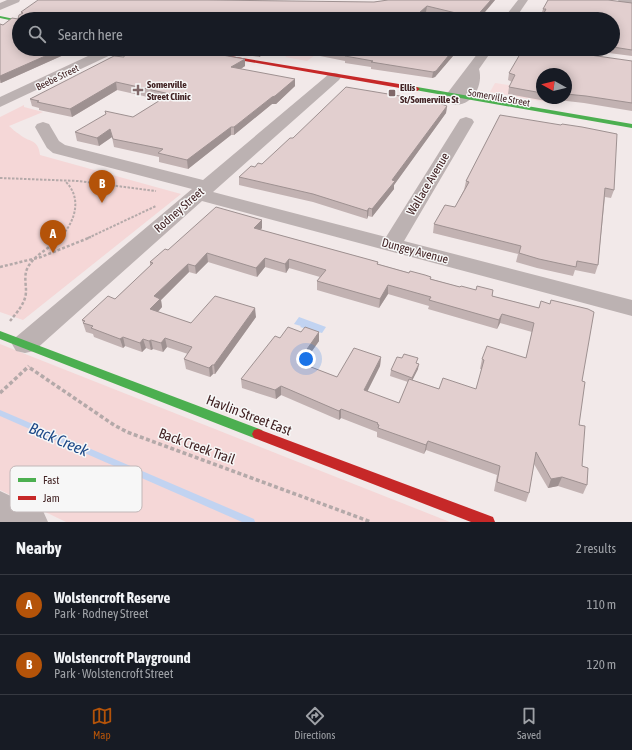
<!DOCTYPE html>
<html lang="en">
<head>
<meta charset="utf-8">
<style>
  body { margin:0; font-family:"Asap Condensed",sans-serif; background:#20242c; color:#f1f3f6 }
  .compass { position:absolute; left:536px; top:68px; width:36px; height:36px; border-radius:50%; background:#171b24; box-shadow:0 2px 10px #0003; rotate:278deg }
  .you { position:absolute; left:306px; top:359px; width:14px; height:14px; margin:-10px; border:3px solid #fff; border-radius:50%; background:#1a73e8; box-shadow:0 0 0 6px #1a73e833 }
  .badge { display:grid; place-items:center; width:26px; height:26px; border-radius:50%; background:#b45309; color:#fff; font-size:13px; font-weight:700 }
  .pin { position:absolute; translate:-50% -33px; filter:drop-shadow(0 1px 2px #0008) }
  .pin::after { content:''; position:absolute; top:21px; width:14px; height:12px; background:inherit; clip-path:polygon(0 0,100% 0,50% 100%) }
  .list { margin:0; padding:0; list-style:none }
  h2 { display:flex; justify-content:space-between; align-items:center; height:52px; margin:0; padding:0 16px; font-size:17px }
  h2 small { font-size:13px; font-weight:400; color:#9ea1a6 }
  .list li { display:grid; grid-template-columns:26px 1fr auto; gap:12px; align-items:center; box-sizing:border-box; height:60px; padding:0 16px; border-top:1px solid #363941 }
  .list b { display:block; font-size:15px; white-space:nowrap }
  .list p { margin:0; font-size:13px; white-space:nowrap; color:#9ea1a6 }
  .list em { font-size:13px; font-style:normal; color:#9ea1a6 }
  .icon { flex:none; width:22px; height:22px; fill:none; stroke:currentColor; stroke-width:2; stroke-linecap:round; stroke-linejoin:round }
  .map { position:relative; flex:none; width:632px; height:522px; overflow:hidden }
  .search { position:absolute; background:#171b24; box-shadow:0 2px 10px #0003; left:12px; right:12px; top:12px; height:44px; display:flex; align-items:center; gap:10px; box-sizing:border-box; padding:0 14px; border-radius:22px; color:#9ea1a6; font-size:15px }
  .sheet { height:172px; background:#171b24 }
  nav { display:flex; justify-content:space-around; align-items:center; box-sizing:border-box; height:56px; border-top:1px solid #363941; background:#171b24; font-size:11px; color:#9ea1a6 }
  nav a { display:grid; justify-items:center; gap:2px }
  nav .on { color:#b45309 }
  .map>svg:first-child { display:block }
</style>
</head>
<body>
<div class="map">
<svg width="632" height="522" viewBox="0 0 632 522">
  <rect width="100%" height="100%" fill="#f2e9e9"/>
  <g fill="#f6dddd">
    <path d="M297 49H323L307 61 285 57Z"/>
    <path d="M495 83 542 90V98H560L557 104 490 92Z"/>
  </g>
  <g fill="#f5d7d7">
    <path d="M24 105V107L43 112 9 126C13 129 15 132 19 134 29 143 38 138 40 155L181 194 23 320 0 312V117Z"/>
    <path d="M0 344 450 522H66L0 490Z"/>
  </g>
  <path fill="#c1d3f1" d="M299 317 326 327 322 333 300 327 301 326 294 324Z"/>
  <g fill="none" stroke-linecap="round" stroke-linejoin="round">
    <path fill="#c1d3f1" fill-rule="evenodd" d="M0 410 254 519 255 522H242L0 416Z"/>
    <g stroke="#b4a9a9" stroke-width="2" stroke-dasharray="2.5 1.5" stroke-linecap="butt">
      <path d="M0 178 78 181 156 191"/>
      <path d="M60 238C75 222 83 198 65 181"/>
      <path d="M88 238 156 206"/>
    </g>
    <g stroke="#b4a9a9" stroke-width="2.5" stroke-dasharray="3 2" stroke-linecap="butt">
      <path d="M0 267 41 257 91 237"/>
      <path d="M10 321C17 312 26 303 26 291 26 284 24 276 27 269 33 255 51 248 61 237"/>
    </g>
    <g stroke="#b4a9a9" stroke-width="3.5" stroke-dasharray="4 2.5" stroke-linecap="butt">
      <path d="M30 368 114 425 127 432 371 522"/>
      <path d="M0 393 29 366"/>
    </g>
    <g fill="#bcb2b2" fill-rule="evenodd">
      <path d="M7 0H20L19 2 0 10V3Z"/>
      <path d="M518 0H528L515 19H503Z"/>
      <path d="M618 0H632V4L619 2Z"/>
      <path d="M103 49H119L117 52 0 107V97Z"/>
      <path d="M481 49H493L479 69C484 86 471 109 451 104L446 95Z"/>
      <path d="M334 73 339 74 341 77 339 80 213 192 386 237 460 119 466 117 472 119 474 122 404 241 632 300V316L202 201 34 351 25 353 16 351 12 344 16 337 192 189 53 153 47 148 35 127 37 124 43 122 49 124 59 141 65 145 203 180 329 74Z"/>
      <path d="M0 491 43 511 48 522H0Z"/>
    </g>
    <g fill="#4caf50" fill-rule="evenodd">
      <path d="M0 16 19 20V22L0 18Z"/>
      <path d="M417 87 632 124V128L415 90 414 89Z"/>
      <path d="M0 331 262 430 264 434 262 438 258 439 254 438 0 339Z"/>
    </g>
    <g fill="#c62828" fill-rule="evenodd">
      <path d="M176 49H188L417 87 420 89 417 91Z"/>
      <path d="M258 429 493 517 495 522H471L254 438 252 434 254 430Z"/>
    </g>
  </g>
  <g fill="#c2b2b2" fill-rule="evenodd">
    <path d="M388 0H495L479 19H451L452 18 426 12 418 19H19V49H77L1 83H0V24L3 25 18 19 22 14 21 12 374 2Z"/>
    <path d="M632 3V56L578 49H613V19L541 15 543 9Z"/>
    <path d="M220 49H459L435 77 432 78 371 69V67L345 63V61L310 54 291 52 287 55 268 52 259 57 220 51Z"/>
    <path d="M124 57 245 59V66L240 69 295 86 276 104H272L234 135H231L188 169 159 162V157L114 147 112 137 99 146 77 141 75 132 133 117 161 100 117 90 72 117 39 110V108L32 106 30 99Z"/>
    <path d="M632 61V111L584 103 558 100 557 103 508 94 509 87 512 82 508 80 509 73ZM542 74H566V98H542Z"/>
    <path d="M447 106 446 113 394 185V189L372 217 368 216 367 219 313 202 239 185V177L255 167Z"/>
    <path d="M500 115 614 190 611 198 605 197 598 265 595 274 575 270 573 276 537 268 516 262 518 254 433 233 434 224 455 207 464 190 466 181Z"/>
    <path d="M262 228 261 230 378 262V264L460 287 476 290H493L492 296 539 308 582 381 579 425 582 466 587 485 583 494 558 486 548 488 534 464 529 493 526 502 494 491 497 475 426 450 424 454 377 437V432L341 418 339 420 281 395 276 399 242 388 241 379 280 338 301 332H319V341L303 364 337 377 381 357 380 366 367 392 399 403 408 382 390 376 391 370 417 363 418 369 412 380 439 389H476L482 369H480L482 359 526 358 532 332 500 323 497 329 428 309 429 306 388 294 379 308 317 290V281L320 277 289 268 286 273 265 267 257 277 208 262 196 274 189 272 161 300 162 307 158 312 191 323 256 317 215 374H213L210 377 186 369 184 359 188 354 167 347 163 352 153 349 151 350 146 348 142 352 125 346 123 348 94 337 93 334 86 332 82 320 115 299 150 266V262L168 250Z"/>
  </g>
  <g fill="#9e9191">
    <path d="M491 0H495L479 19H474Z"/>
    <path d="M427 6 426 12 418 19H412Z"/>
    <path d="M61 49H77L1 83 0 79V76Z"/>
    <path d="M261 49H268V52L259 57V51Z"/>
    <path d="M287 49H291V52L287 55Z"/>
    <path d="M454 49H459L435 77 432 78 433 72Z"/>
    <path d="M245 59V66L232 75 231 67Z"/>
    <path d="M295 79V86L276 104H272L234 135V127Z"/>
    <path d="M116 82 117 90 72 117 70 109Z"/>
    <path d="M447 106 446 113 394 185V189L372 217V209L392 180Z"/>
    <path d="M231 127V135L188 169 187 160Z"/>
    <path d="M110 129 112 137 99 146 97 138Z"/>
    <path d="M369 208 368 216 367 219V211Z"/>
    <path d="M262 220V228L255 236 254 228Z"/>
    <path d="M207 253 208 262 196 274 195 266Z"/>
    <path d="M265 258V267L257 277 256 268Z"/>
    <path d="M289 259V268L286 273 285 264Z"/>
    <path d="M188 264 189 272 161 300 162 307 152 318 150 309 154 296Z"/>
    <path d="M388 285V294L379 308 380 299Z"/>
    <path d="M255 308 256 317 215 374 214 365Z"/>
    <path d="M502 314 500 323 497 329 499 320Z"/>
    <path d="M319 332V341L298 371V362Z"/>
    <path d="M123 337 125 346 123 348 120 339Z"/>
    <path d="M165 338 167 347 163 352 161 343Z"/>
    <path d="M143 339 146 348 142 352 140 343Z"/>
    <path d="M151 340 153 349 151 350 149 341Z"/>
    <path d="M381 357 380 366 363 400 364 390Z"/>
    <path d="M419 364 418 369 411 383 412 378Z"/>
    <path d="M212 365 213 374 210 377 209 368Z"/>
    <path d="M281 386V395L276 399 275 390Z"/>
    <path d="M341 409V418L339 420V411Z"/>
    <path d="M428 441 426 450 424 454 426 445Z"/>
    <path d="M562 477 558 486 548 488 551 479Z"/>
  </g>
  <g fill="#e2cfcf" stroke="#9e9191">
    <path d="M38 0H208L374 2 388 0H491L474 19H451L456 13 427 6 412 19H131V18L129 19H19V49H61L0 76V24L3 25 12 18 18 19 19 15 23 13 21 12Z"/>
    <path d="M548 0H608L632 3V50L613 47V19H541L546 9H543Z"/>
    <path d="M125 49H188L245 59 231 67 295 79 275 96 272 97 234 127H231L187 160 158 153 163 149 113 139 110 129 97 138 75 132 106 114 105 111 133 117 170 94 116 82 70 109 37 102 39 101 30 99 114 56 124 57Z"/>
    <path d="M249 49H261L259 51Z"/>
    <path d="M316 49H454L436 71 433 72 371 62 373 61 345 56 348 54Z"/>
    <path d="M523 49H548L632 61V103L586 96 566 94V74H542V93L509 87 515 75 509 73Z"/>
    <path d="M346 87 436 102 447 106 392 180 395 181 372 209 369 208 367 211 313 194 239 177 251 166 255 167 258 163 262 164 290 138H293Z"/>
    <path d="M500 115 561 125 562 124 582 127 617 134 614 190 605 188 598 265 577 261 576 267 539 259 519 253 521 246 434 224 445 205 455 207 469 182 466 181Z"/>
    <path d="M216 207 262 220 254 228 378 262 377 264 409 273 410 271 425 275 431 277 430 279 460 287 461 286 476 290 477 286 493 290 492 296 539 308 541 301 550 304 551 300 588 309 594 312 582 381 585 382 579 425 585 426 582 466 588 468 587 485 562 477 551 479 536 452 529 493 497 482 500 466 428 441 426 445 378 428 379 425 377 424 378 423 341 409 339 411 281 386 275 390 241 379 275 336 280 338 288 327 301 332 305 327 319 332 298 362 337 377 354 348 381 357 364 390 399 403 409 379 439 389 443 378 476 389 484 360 482 359 487 346 526 358 534 323 502 314 499 320 429 300 431 297 388 285 380 299 317 281 326 270 289 259 285 264 265 258 256 268 207 253 195 266 188 264 154 296 160 299 150 309 191 323 215 296 255 308 214 365H212L209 368 184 359 192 347 165 338 161 343 151 340 149 341 143 339 140 343 123 337 120 339 91 328 93 326 83 323 85 321 82 320 108 296 115 299 153 263 150 262 165 249 168 250Z"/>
    <path d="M404 354 418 358 416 363 419 364 412 378 391 370 397 357 402 358Z"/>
  </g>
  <g fill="#806869" stroke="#f7f7f7" stroke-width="1.5">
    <path d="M136 84h4v4h4v4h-4v4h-4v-4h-4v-4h4z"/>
    <rect x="388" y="89" width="8" height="8" rx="2"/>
  </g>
  <g text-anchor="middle" stroke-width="3" stroke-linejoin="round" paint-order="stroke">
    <g font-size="10" fill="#422324" stroke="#f7f7f7">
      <text transform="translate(57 77) rotate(-26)" y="4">Beebe Street</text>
      <text transform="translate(499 97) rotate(10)" y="4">Somerville Street</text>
    </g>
    <g font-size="10" font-weight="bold" fill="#422324" stroke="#f7f7f7" text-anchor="start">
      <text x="147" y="88">Somerville<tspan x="147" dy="12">Street Clinic</tspan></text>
      <text x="400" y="91">Ellis<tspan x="400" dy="12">St/Somerville St</tspan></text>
    </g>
    <g font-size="12" fill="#422324" stroke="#f7f7f7">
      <text transform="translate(428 184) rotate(-59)" y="4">Wallace Avenue</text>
      <text transform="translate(179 210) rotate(-41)" y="4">Rodney Street</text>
      <text transform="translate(415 251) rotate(15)" y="4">Dungey Avenue</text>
    </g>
    <g font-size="14" fill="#422324" stroke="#f7f7f7">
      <text transform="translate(249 415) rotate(21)" y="5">Havlin Street East</text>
      <text transform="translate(197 446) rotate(20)" y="5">Back Creek Trail</text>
    </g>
    <g font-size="16" font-style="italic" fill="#1d4988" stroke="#f7f7f7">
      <text transform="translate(59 439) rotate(23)" y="6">Back Creek</text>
    </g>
  </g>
  <rect x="10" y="466" width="132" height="46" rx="6" fill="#f7f7f7" stroke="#c1b7b8" stroke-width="1"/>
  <rect x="18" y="478" width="18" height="4" fill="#4caf50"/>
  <rect x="18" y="496" width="18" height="4" fill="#c62828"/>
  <g font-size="11" fill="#422324">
    <text x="43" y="484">Fast</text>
    <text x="43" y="502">Jam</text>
  </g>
</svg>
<svg class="compass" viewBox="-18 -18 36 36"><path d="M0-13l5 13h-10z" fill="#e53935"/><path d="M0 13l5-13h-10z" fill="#9ea1a6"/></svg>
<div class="you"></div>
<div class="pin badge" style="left:53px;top:253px">A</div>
<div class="pin badge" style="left:102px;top:203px">B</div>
<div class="search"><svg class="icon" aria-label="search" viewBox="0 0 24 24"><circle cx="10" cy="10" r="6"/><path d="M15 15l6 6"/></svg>Search here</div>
</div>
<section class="sheet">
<h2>Nearby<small>2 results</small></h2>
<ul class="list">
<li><span class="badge">A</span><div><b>Wolstencroft Reserve</b><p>Park · Rodney Street</p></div><em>110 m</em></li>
<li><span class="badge">B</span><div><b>Wolstencroft Playground</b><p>Park · Wolstencroft Street</p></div><em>120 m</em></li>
</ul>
</section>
<nav>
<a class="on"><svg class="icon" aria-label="map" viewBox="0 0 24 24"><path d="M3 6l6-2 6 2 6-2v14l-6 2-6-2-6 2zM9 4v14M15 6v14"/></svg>Map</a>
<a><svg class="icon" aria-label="directions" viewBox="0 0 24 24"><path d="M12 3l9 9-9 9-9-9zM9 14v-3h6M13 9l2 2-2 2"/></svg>Directions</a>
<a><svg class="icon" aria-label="saved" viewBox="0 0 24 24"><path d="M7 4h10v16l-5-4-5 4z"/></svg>Saved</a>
</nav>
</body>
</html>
